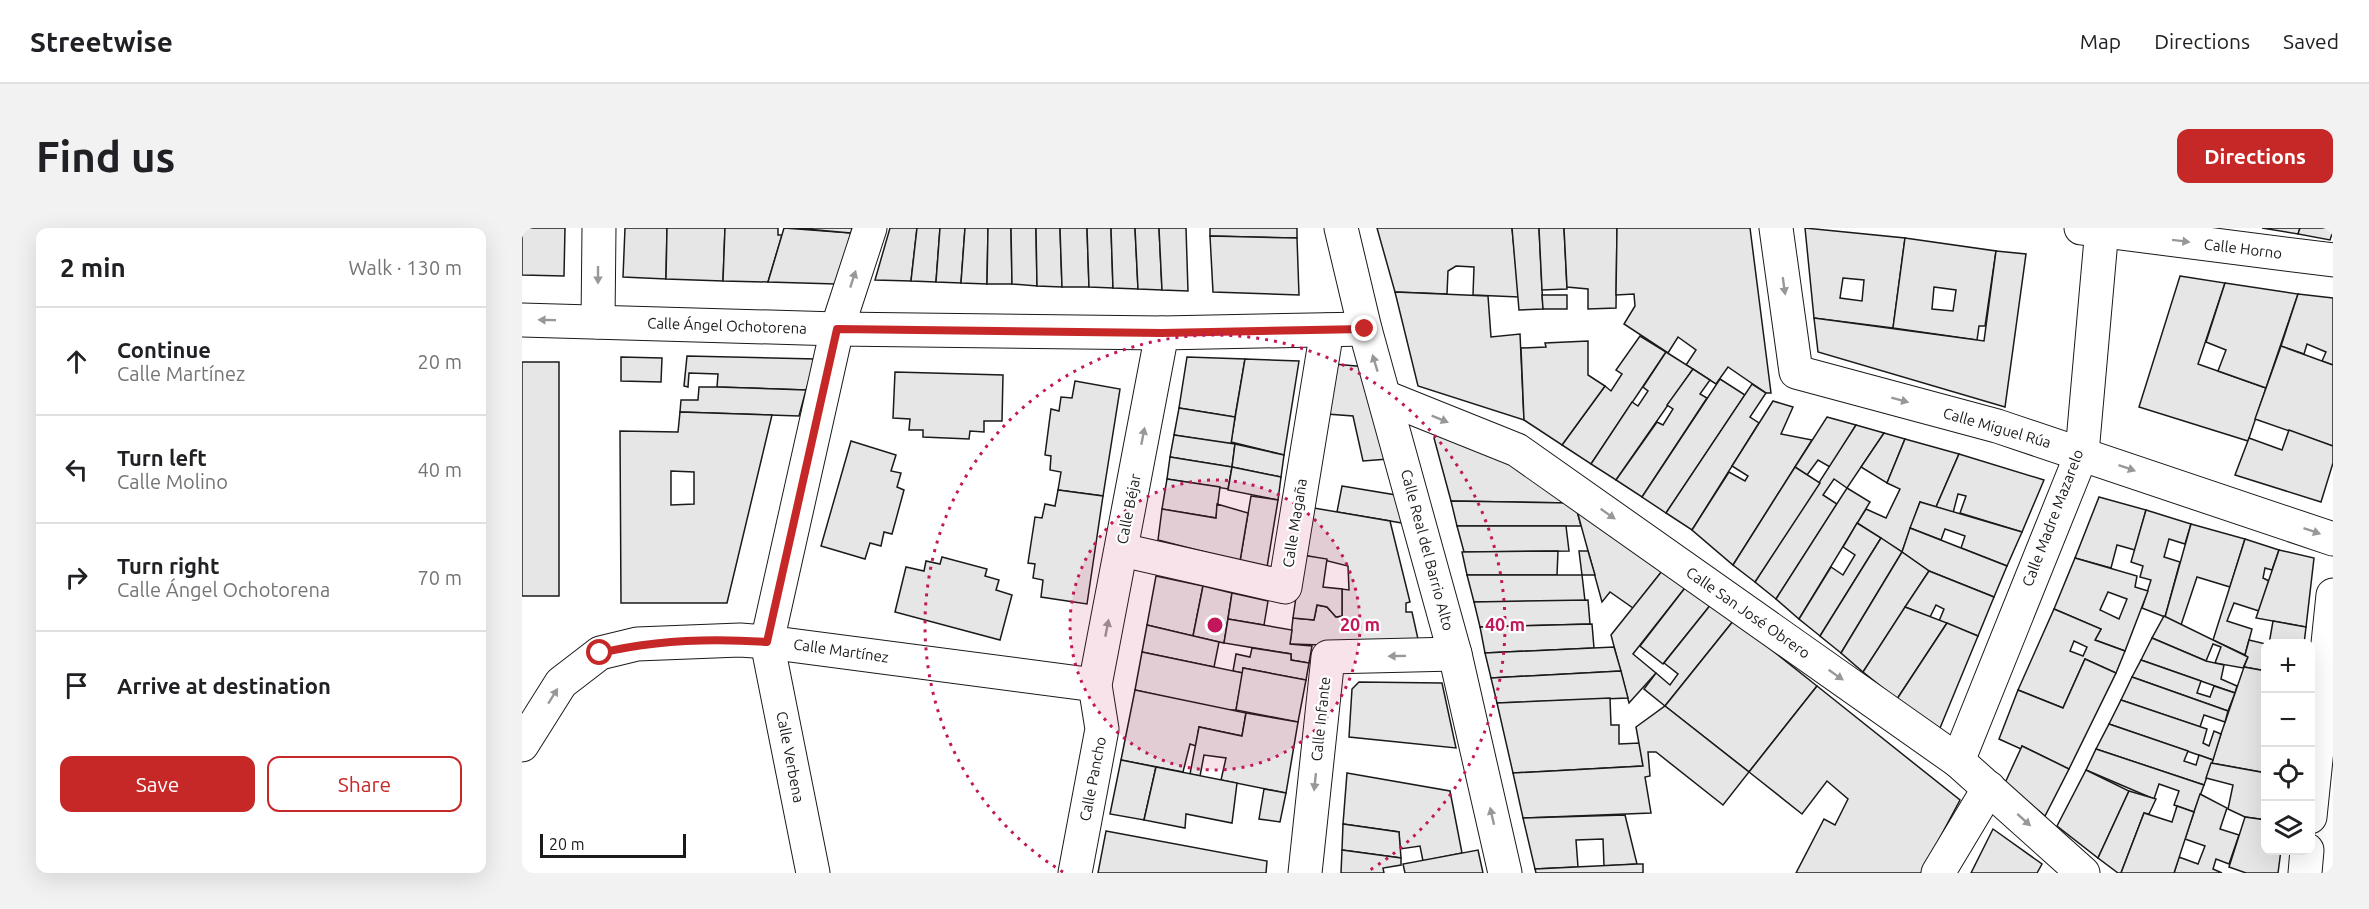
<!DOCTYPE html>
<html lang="en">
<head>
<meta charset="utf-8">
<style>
  body { margin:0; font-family:Ubuntu,sans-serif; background:#f2f2f2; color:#202124 }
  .controls { position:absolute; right:18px; bottom:18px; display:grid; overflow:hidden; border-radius:12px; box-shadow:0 6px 24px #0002 }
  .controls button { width:54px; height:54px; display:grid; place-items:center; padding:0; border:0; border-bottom:2px solid #e0e0e0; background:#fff; color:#202124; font:30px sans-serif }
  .scale { position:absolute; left:18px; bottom:15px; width:146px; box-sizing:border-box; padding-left:6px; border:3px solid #1a1a1a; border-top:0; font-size:16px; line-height:21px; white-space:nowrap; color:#1a1a1a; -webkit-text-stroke:4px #fff; paint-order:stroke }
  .stop { position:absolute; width:18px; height:18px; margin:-14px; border:4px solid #c62828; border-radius:50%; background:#fff }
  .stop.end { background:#c62828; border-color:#fff; box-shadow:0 2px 6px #0008 }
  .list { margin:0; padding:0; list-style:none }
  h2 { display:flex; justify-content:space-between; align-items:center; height:78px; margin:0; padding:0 24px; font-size:26px }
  h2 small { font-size:20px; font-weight:400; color:#757577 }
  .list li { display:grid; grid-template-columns:39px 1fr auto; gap:18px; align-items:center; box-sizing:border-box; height:108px; padding:0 24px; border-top:2px solid #e0e0e0 }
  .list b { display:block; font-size:22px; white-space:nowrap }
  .list p { margin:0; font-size:20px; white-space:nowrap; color:#757577 }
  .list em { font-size:20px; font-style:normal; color:#757577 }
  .actions { display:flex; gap:12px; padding:18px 24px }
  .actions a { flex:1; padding:14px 0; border:2px solid #c62828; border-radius:12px; text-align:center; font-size:21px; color:#c62828 }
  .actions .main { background:#c62828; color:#fff }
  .icon { flex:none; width:33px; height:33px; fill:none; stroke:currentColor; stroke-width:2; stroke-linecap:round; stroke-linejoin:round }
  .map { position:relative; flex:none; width:1811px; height:645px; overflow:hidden; border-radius:12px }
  header { display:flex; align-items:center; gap:36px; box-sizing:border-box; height:84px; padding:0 30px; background:#fff; border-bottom:2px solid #e0e0e0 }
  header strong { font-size:28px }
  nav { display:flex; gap:33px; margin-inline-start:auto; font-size:21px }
  .intro { display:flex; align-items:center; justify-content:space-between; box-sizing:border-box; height:144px; padding:0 36px }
  h1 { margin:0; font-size:42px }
  .button { padding:15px 27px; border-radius:12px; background:#c62828; color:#fff; font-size:21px; font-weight:700 }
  main { display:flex; gap:36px; padding:0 36px }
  aside { flex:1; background:#fff; border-radius:12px; box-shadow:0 6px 24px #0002 }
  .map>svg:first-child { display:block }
</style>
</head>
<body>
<header>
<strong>Streetwise</strong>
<nav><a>Map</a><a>Directions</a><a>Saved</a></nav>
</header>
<div class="intro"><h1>Find us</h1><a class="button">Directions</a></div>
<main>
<aside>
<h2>2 min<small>Walk · 130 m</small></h2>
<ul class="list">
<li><svg class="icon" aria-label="ahead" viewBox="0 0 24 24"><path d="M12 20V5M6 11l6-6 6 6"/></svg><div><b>Continue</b><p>Calle Martínez</p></div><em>20 m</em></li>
<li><svg class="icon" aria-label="left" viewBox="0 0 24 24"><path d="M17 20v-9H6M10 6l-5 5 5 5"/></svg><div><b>Turn left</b><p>Calle Molino</p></div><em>40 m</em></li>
<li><svg class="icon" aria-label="right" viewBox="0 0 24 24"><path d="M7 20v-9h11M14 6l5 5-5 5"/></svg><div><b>Turn right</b><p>Calle Ángel Ochotorena</p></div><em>70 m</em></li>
<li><svg class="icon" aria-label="arrive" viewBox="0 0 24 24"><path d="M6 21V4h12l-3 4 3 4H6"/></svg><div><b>Arrive at destination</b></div></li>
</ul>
<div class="actions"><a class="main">Save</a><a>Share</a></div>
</aside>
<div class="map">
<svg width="1811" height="645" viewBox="0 0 1811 645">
  <rect width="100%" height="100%" fill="#fff"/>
  <g fill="#e6e6e6" stroke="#1a1a1a" stroke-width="1.5" fill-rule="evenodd">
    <path d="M0 0H43L42 48 0 47Z"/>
    <path d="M103 0H145L144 51 101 49Z"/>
    <path d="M145 0H203L201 53 144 51Z"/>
    <path d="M203 0H256V7H260L246 54 201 53Z"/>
    <path d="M262 0 329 5 314 56 246 54Z"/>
    <path d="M273 0H330L329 5Z"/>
    <path d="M368 0H395L389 53 353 52Z"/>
    <path d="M395 0H418L414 54 389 53Z"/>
    <path d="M418 0H443L439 55 414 54Z"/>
    <path d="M443 0H466L465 56 439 55Z"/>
    <path d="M466 0H489L490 56H465Z"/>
    <path d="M489 0H514L515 58 490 56Z"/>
    <path d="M514 0H538L540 59 515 58Z"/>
    <path d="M538 0H565L567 59H540Z"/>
    <path d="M565 0H589L591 60 567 59Z"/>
    <path d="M589 0H613L616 61 591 60Z"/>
    <path d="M613 0H637L640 62 616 61Z"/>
    <path d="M637 0H664L666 63 640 62Z"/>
    <path d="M688 0H775V10L688 8Z"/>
    <path d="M855 0H990L997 69 951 67 952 39 934 38 926 43 925 66 873 64Z"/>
    <path d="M990 0H1017L1021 81 997 82Z"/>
    <path d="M1017 0H1042L1045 61 1020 62Z"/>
    <path d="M1042 0H1095L1094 80 1066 81V61L1045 59Z"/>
    <path d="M1095 0H1228L1249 165H1244L1206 139 1194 156 1164 137 1174 122 1156 109 1146 125 1102 96 1113 78 1112 66 1094 67Z"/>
    <path d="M1283 0 1383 10 1371 100 1292 90ZM1321 50 1342 52 1340 73 1318 70Z"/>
    <path d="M1740 0H1778L1776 6Z"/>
    <path d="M1778 0H1811V3L1808 12 1776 6Z"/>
    <path d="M688 8 775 10 777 67 691 64Z"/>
    <path d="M1383 10 1474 23 1463 98H1457L1455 112 1371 100ZM1412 59 1434 62 1431 83 1410 81Z"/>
    <path d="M1474 23 1504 26 1483 179 1296 124 1292 90 1462 113Z"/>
    <path d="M1658 48 1703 55 1676 136 1744 160 1726 213 1617 179Z"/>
    <path d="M1703 55 1776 66 1744 160 1696 143 1704 122 1684 114Z"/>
    <path d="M873 64 966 68 969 109 998 106 1002 192 896 158Z"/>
    <path d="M1776 66 1811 70V137L1800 133 1804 124 1785 116 1782 126 1759 118Z"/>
    <path d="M1020 67H1045V81H1021Z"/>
    <path d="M1118 108 1144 124 1069 236 1040 217 1083 158 1089 163 1100 146 1094 142Z"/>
    <path d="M1066 113V147L1083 158 1040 217 1002 192 999 120 1024 119 1023 115Z"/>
    <path d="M1759 118 1811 137V218L1733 191Z"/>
    <path d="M1144 124 1171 141 1094 252 1069 236 1110 174 1116 178 1126 163 1121 159Z"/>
    <path d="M165 128 294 131 284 162 195 159 196 146 167 145 166 159 162 158Z"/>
    <path d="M99 129 140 130 139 154 99 153Z"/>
    <path d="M665 129 723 131 713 189 657 180Z"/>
    <path d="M723 131 777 133 762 227 709 214Z"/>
    <rect x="0" y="134" width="37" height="234"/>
    <path d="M812 136 845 139 866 231 841 233 831 188 805 186Z"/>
    <path d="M1171 141 1188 152 1178 166 1185 170 1120 269 1094 252 1135 194 1141 197 1151 181 1145 177Z"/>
    <path d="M373 144 481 147 480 193H462V204L448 203 447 211 401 209V202H387L388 191 371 190Z"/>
    <path d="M1198 151 1223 167 1144 285 1120 269Z"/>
    <path d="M553 153 598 161 581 268 536 262 539 244 528 242 529 228 523 227 529 181 537 183 539 169 550 170Z"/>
    <path d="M1230 156 1244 165 1228 189 1237 195 1170 302 1144 285Z"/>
    <path d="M177 159H195L284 162 277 188 158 184 159 172H176Z"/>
    <path d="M1251 173 1271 179 1259 206 1290 212 1211 337 1170 302 1207 244 1223 253 1226 248 1210 238Z"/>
    <path d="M657 180 713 189 709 216 652 207Z"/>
    <path d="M158 184 250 187 205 375H99L98 203 156 204ZM149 243 172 244V276L149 277Z"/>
    <path d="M1305 189 1334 197 1308 239 1296 232 1285 247 1273 239Z"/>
    <path d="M1334 197 1362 205 1325 260 1312 251 1301 267 1315 276 1254 371 1233 354Z"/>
    <path d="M1767 202 1811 218V235L1799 274 1713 247 1727 210 1760 222Z"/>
    <path d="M917 205 985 229 1049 275 929 273 912 210Z"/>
    <path d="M1362 205 1383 211 1365 255 1339 239Z"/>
    <path d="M652 207 713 216 710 239 648 229Z"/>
    <path d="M1383 211 1437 226 1414 279 1398 274 1380 324 1335 295 1344 281 1364 290 1378 261 1365 255Z"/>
    <path d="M329 213 374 227 369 243 379 245 375 259 382 262 370 306 362 304 359 318 348 315 343 331 299 318Z"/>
    <path d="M713 216 762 227 759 249 710 239Z"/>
    <path d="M1437 226 1522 252 1500 304 1438 285 1444 268 1436 266 1431 285 1414 279Z"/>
    <path d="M648 229 710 239 706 261 645 251Z"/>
    <path d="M710 239 759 249 756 272 706 262Z"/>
    <path d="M1273 239 1298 255 1233 354 1211 337Z"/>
    <path d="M645 251 698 259 694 290 640 281Z"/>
    <path d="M820 258 874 267 880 295 815 284Z"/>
    <path d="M1325 260 1348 274 1277 391 1254 371Z"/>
    <path d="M536 262 581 268 565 376 519 369 521 352 511 350 513 336 506 335 513 289 520 290 523 276 533 278Z"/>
    <path d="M729 268 756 272 745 339 718 333Z"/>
    <path d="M1577 269 1624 282 1613 322 1595 317 1589 340 1553 330Z"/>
    <path d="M929 273 1049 275 1054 279 1059 298H935Z"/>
    <path d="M1398 274 1500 304 1485 338 1439 320 1443 308 1423 301 1419 312 1388 300Z"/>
    <path d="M695 276 726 285 718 333 636 312 640 281 694 290Z"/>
    <path d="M786 279 868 293 888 374 884 375V384H890L898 420 768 416 771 390 792 392 795 377 805 379 814 389 820 388V361L827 362 826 338 778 326Z"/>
    <path d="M1054 279 1144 338 1111 380 1088 364 1080 374Z"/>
    <path d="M1624 282 1669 296 1663 316 1647 311 1642 329 1658 334 1643 389 1620 380 1629 352 1618 349 1621 338 1609 334Z"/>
    <path d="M1335 295 1359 310 1298 408 1277 391 1309 339 1321 347 1333 327 1321 319Z"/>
    <path d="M1669 296 1723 311 1708 359 1675 349 1659 397 1643 389Z"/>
    <path d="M935 298H1044L1047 323 942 324Z"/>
    <path d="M1388 300 1485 338 1472 369 1407 343 1380 324Z"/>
    <path d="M1359 310 1380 324 1319 425 1298 408Z"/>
    <path d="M1723 311 1757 322 1750 342 1743 340 1741 350 1747 353 1737 383 1712 375 1705 393 1730 401 1723 427 1691 412Z"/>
    <path d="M1757 322 1792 330 1784 399 1734 390Z"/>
    <path d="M1036 323 1035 347H945L940 324Z"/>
    <path d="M1057 323H1066L1073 347H1060Z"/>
    <path d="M1380 324 1407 343 1341 444 1319 425Z"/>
    <path d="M780 327 805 331 801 359 820 361V388L814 389 805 379 795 377 792 392 771 390Z"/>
    <path d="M420 329 465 341 463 348 477 352 474 362 490 367 478 412 373 384 384 339 402 343 404 333 418 336Z"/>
    <path d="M1553 330 1615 348 1613 359 1626 363 1603 423 1573 412 1579 401 1532 381ZM1586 364 1605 371 1597 391 1578 382Z"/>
    <path d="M1144 338 1166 356 1111 426 1134 445 1107 475 1089 407Z"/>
    <path d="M1407 343 1472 369 1456 408 1417 393 1422 381 1414 377 1408 389 1383 379Z"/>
    <path d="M945 347H1060L1063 373 952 374Z"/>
    <path d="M634 348 681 358 671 408 625 397Z"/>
    <path d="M1166 356 1190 375 1141 436 1118 418Z"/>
    <path d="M681 358 710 365 702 415 671 408Z"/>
    <path d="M710 365 746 373 742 397 706 391Z"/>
    <path d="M1066 372 1068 396 958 399 952 374Z"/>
    <path d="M1190 375 1212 392 1143 478 1122 461 1134 445 1148 457 1156 446 1142 435Z"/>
    <path d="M1383 379 1425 395 1375 471 1341 444Z"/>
    <path d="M1532 381 1579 401 1573 412 1603 423 1594 445 1563 431 1541 480 1496 462ZM1552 413 1565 419 1561 428 1548 423Z"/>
    <path d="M1642 388 1726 429 1721 440 1693 435 1699 419 1691 416 1684 433 1630 410Z"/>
    <path d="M706 391 770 402 768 416 790 418 787 435 769 432V426L702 415Z"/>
    <path d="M1212 392 1295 458 1227 544 1143 478Z"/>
    <path d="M1751 393 1784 399 1782 416H1747Z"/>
    <path d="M1425 395 1456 408 1418 500H1415L1375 471Z"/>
    <path d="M1070 396 1072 420 963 425 958 399Z"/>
    <path d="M625 397 697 414 692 439 620 424Z"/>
    <path d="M1630 410 1684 433 1702 437 1699 451 1715 458 1713 465 1619 432Z"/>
    <path d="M1727 412 1744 416V443L1722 439 1726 429 1723 427Z"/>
    <path d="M1092 419 1099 443 969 450 963 425Z"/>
    <path d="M730 420 769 426V432L787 435 784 452 721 440V445L711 443 714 426 728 429Z"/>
    <path d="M620 424 721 445 714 482H702L613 462Z"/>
    <path d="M1563 431 1594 445 1547 541 1500 518 1499 521 1477 511 1496 462 1541 480Z"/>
    <path d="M1619 432 1679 453 1675 465 1688 469 1692 458 1713 465 1706 483 1610 449Z"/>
    <path d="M1722 439 1744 443V545L1689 535Z"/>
    <path d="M721 440 784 452 776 494 714 482Z"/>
    <path d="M1099 443 1106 470 975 475 969 450Z"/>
    <path d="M1610 449 1706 483 1703 494 1682 487 1678 499 1599 472Z"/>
    <path d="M837 454 920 455 934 520 827 509 830 461Z"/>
    <path d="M1295 458 1438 572 1399 645H1274L1302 591 1313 597 1326 571 1305 553 1280 586 1227 544Z"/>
    <path d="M613 462 724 485 720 508 677 499 674 518 668 516 661 544 599 532Z"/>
    <path d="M1088 470 1089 497H1097V516L1118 515 1121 538 991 545 975 475Z"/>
    <path d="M1599 472 1685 501 1681 515 1687 518 1692 503 1699 506 1691 532 1587 496Z"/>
    <path d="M1143 478 1227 544 1201 577 1134 524H1126L1128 548 1123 549 1129 585 1001 590 991 545 1121 538 1114 499Z"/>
    <path d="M724 485 776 494 764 565 699 552 704 530 682 527 678 548 668 546 677 499 720 508Z"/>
    <path d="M1587 496 1666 523 1662 533 1674 537 1677 527 1691 532 1682 557 1574 521Z"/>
    <path d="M1500 518 1547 541 1523 588 1483 555Z"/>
    <path d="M1574 521 1682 557 1672 584 1652 577 1657 563 1637 556 1632 571 1564 542Z"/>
    <path d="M599 532 634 539 622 592 588 586Z"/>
    <path d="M1689 535 1744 545V592L1723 589 1706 581 1711 557 1684 550Z"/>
    <path d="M634 539 715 555 710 595 664 586 663 600 622 592Z"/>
    <path d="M1564 542 1607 563 1576 630 1535 598Z"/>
    <path d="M825 545 928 563 940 625 901 633 898 618 878 621 877 604 821 596Z"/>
    <path d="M742 561 764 565 758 594 737 591Z"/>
    <path d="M1607 563 1634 571 1627 586 1622 585 1599 645H1596L1576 630Z"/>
    <path d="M1678 566 1705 580 1698 601 1717 607 1707 636 1694 631 1691 641 1700 645H1652L1657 629 1676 636 1683 618 1663 611Z"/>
    <path d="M1655 578 1672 584 1652 645H1599L1622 585 1650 594Z"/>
    <path d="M1103 587 1115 636 1082 638 1081 611 1054 612 1056 639 1013 641 1001 590Z"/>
    <path d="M1723 589 1744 592V622H1759L1756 645H1724L1707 639Z"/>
    <path d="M821 596 877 604 879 630 820 622Z"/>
    <path d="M1471 601 1520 636 1515 645H1449Z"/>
    <path d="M584 603 745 633 744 645H576Z"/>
    <path d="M820 622 879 630V637L861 640 862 645H819Z"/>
    <path d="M956 622 961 645H883L881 636Z"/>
    <path d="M1115 636H1121V645H1014L1013 641Z"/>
  </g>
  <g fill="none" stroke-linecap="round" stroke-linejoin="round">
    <defs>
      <g id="minor">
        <path d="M819 0 843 101 933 426 983 645"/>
        <path d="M1254 0 1274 144 1475 198 1811 311"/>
        <path d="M1559 0 1811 32"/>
        <path d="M0 92 315 101 640 105 843 101"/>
        <path d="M76 94 77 0"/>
        <path d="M863 169 995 222 1436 533 1561 645"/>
        <path d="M600 322 763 359 805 102"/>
        <path d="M0 517 39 455 78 425 115 416 218 412 245 414 573 457"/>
        <path d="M1436 533 1560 225 1580 0"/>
        <path d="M1788 589 1811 367"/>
        <path d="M291 645 245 414 315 101 348 0"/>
        <path d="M553 645 580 501 573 457 640 105"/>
        <path d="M783 645 806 429 933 426"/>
        <path d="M1416 645 1467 560"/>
        <path d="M1783 645 1785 622"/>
      </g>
    </defs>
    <use href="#minor" stroke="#1a1a1a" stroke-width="35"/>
    <use href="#minor" stroke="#fff" stroke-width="33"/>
  </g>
  <defs><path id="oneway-solid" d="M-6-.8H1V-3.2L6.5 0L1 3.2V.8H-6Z" transform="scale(1.5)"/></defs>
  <g fill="#989898">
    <use href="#oneway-solid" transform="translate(1659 13) rotate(7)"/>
    <use href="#oneway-solid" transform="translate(76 47) rotate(90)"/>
    <use href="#oneway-solid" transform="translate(331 51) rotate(-72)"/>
    <use href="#oneway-solid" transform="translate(1262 58) rotate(82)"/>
    <use href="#oneway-solid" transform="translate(25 92) rotate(-179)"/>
    <use href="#oneway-solid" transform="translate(853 135) rotate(-107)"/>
    <use href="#oneway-solid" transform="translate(1378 172) rotate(15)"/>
    <use href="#oneway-solid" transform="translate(918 191) rotate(22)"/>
    <use href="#oneway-solid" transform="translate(621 208) rotate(-79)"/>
    <use href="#oneway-solid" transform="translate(1605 240) rotate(19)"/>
    <use href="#oneway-solid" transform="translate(1086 286) rotate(35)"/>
    <use href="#oneway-solid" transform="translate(1790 303) rotate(19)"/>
    <use href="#oneway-solid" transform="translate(585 400) rotate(-79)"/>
    <use href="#oneway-solid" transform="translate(875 428) rotate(179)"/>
    <use href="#oneway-solid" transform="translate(1314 447) rotate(35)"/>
    <use href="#oneway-solid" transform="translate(31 468) rotate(-58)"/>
    <use href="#oneway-solid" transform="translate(793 554) rotate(96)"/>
    <use href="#oneway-solid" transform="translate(970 588) rotate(-103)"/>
    <use href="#oneway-solid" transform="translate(1502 592) rotate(42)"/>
  </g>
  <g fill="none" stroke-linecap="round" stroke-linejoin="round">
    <path stroke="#c62828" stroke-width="8" d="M78 425C132 412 190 410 245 414L315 101 640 105 843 101"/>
  </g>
  <circle cx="693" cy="397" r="145" fill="#c2185b" fill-opacity=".12"/>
  <g fill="none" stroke="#c2185b" stroke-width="3" stroke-dasharray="3 6">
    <circle cx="693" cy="397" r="145"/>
    <path d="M541 644A290 290 0 1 1 845 644"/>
  </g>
  <g text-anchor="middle" stroke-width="4.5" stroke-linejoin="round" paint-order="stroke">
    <g font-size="15" fill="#1a1a1a" stroke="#fff">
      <text transform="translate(1721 21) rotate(7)" y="5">Calle Horno</text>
      <text transform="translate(205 98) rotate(2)" y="5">Calle Ángel Ochotorena</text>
      <text transform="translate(1475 200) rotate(16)" y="5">Calle Miguel Rúa</text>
      <text transform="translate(607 281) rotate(-79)" y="5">Calle Béjar</text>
      <text transform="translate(1531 290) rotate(-69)" y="5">Calle Madre Mazarelo</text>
      <text transform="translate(773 295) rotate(-81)" y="5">Calle Magaña</text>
      <text transform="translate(905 322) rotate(75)" y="5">Calle Real del Barrio Alto</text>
      <text transform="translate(1226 385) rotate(35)" y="5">Calle San José Obrero</text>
      <text transform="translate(319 423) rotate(8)" y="5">Calle Martínez</text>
      <text transform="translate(799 491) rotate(-84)" y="5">Calle Infante</text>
      <text transform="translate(268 529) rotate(79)" y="5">Calle Verbena</text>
      <text transform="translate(571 551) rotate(-79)" y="5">Calle Pancho</text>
    </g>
  </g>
  <circle cx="693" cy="397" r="9" fill="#c2185b" stroke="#fff" stroke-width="3"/>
  <g font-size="18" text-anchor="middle" font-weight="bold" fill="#c2185b" stroke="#fff" stroke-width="4.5" stroke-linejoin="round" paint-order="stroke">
    <text x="838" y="403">20 m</text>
    <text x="983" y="403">40 m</text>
  </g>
</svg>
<div class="controls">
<button>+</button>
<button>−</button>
<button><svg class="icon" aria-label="locate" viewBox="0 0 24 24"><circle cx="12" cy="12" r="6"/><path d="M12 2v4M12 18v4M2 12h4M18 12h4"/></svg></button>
<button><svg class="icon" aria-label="layers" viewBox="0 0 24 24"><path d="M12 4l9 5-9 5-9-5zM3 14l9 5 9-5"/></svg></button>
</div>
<div class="scale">20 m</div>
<div class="stop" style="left:78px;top:425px"></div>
<div class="stop end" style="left:843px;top:101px"></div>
</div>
</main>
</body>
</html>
